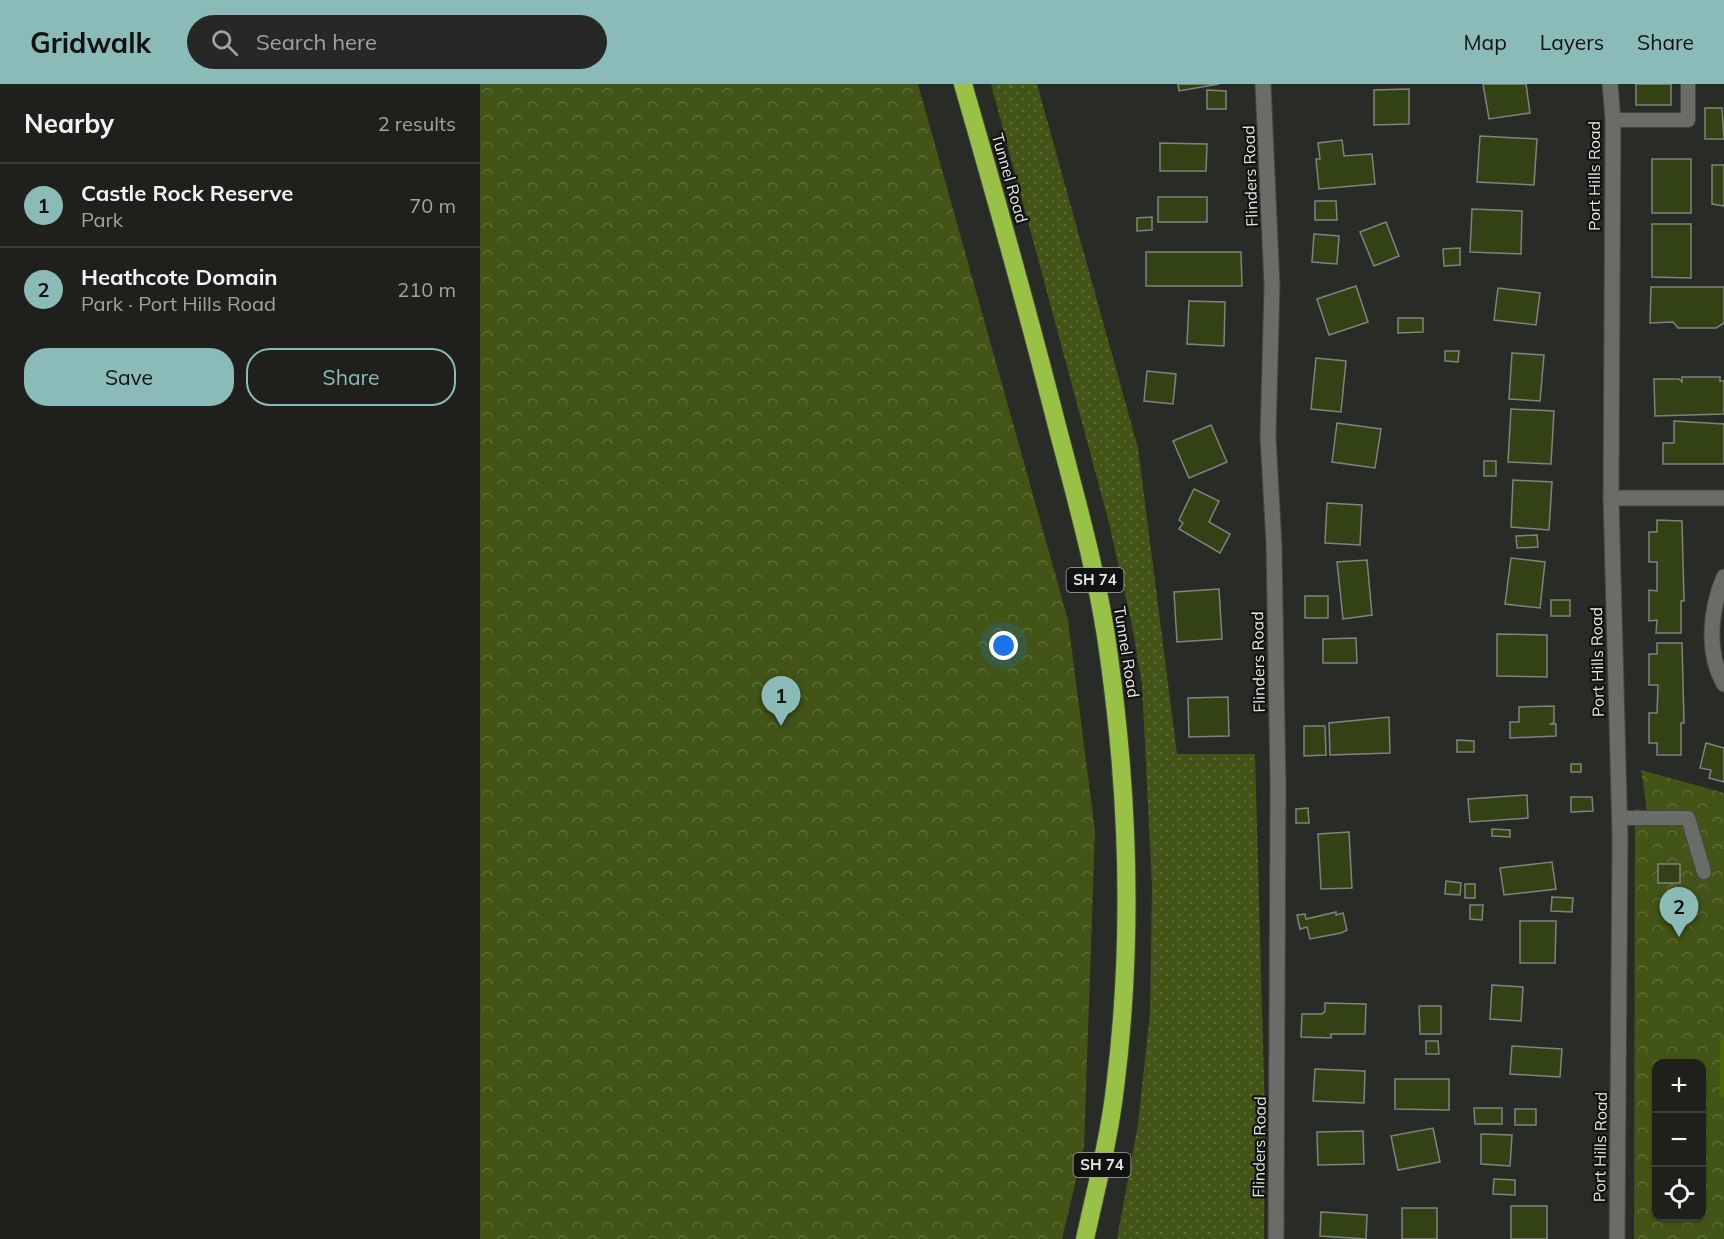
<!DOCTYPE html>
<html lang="en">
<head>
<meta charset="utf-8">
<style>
  body { margin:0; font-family:Mulish,sans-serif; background:#272825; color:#f1f3f6 }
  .controls { position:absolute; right:18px; bottom:18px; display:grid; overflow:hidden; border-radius:12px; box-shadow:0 2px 4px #0004 }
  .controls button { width:54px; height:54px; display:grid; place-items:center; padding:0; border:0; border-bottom:2px solid #3c3e3b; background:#1f201c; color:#f1f3f6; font:30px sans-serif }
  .you { position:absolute; left:524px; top:562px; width:21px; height:21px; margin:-15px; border:4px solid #fff; border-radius:50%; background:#1a73e8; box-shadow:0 0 0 9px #1a73e833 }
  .badge { display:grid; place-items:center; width:39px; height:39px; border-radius:50%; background:#8bbbb9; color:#111; font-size:20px; font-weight:700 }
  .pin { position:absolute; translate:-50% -50px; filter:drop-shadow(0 2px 3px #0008) }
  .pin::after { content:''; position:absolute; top:32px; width:21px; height:18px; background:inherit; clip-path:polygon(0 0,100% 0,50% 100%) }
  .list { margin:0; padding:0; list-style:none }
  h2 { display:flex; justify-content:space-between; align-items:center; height:78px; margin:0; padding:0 24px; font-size:26px }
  h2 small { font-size:20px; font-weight:400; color:#a1a3a3 }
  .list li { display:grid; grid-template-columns:39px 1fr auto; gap:18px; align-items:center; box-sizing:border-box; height:84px; padding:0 24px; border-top:2px solid #3c3e3b }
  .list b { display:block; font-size:22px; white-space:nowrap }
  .list p { margin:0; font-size:20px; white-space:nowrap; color:#a1a3a3 }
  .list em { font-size:20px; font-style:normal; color:#a1a3a3 }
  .actions { display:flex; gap:12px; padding:18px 24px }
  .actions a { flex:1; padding:14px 0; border:2px solid #8bbbb9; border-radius:24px; text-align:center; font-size:21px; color:#8bbbb9 }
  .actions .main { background:#8bbbb9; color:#111 }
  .icon { flex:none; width:33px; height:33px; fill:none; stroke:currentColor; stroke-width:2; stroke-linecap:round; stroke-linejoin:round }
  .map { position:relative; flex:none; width:1244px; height:1155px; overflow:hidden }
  header { display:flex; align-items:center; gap:36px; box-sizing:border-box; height:84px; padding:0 30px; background:#8bbbb9; color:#111 }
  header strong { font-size:28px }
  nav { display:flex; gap:33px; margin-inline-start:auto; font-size:21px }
  .search { width:420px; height:54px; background:#272825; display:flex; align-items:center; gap:15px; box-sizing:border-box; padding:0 21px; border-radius:33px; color:#a1a3a3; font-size:22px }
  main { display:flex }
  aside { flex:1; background:#1f201c }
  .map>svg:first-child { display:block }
</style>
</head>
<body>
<header>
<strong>Gridwalk</strong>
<div class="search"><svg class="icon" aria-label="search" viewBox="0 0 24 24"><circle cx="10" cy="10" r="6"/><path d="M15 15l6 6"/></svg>Search here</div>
<nav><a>Map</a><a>Layers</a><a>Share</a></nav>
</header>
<main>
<aside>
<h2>Nearby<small>2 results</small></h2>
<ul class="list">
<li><span class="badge">1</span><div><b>Castle Rock Reserve</b><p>Park</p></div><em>70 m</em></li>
<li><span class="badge">2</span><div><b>Heathcote Domain</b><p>Park · Port Hills Road</p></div><em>210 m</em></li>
</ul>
<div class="actions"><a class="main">Save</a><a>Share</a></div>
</aside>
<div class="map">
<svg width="1244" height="1155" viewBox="0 0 1244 1155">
  <defs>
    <pattern id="grass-dots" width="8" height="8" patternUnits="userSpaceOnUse" patternTransform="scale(1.5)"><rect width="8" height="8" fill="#425517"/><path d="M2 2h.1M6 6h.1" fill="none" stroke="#5d6d39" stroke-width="1.8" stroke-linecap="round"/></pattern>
    <pattern id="park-crowns" width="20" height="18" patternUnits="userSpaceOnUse" patternTransform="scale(1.5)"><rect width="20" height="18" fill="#425517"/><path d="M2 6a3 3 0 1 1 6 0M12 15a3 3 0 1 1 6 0" fill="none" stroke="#5d6d39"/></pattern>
  </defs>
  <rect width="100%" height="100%" fill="#292b26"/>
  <path fill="url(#grass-dots)" d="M511 0H557L658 364 697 670H775L785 1033 784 1155H637L658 1040 670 929 672 802 662 600 651 536 628 435Z"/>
  <g fill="url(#park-crowns)" fill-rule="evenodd">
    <path d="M0 0H438L588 536 615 747 604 1062 582 1155H0Z"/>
    <path d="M1161 686 1244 709V1155H1154L1155 725 1167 726ZM1176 980H1222V1132H1176Z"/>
  </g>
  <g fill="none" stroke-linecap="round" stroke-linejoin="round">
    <path stroke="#4d6602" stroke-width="7" d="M1243 1010 1244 956"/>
  </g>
  <g fill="#334214" stroke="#80827d" stroke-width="1.5">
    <path d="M698 0H739L699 7Z"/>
    <path d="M1003 0H1046L1050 29 1009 35Z"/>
    <rect x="1156" y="0" width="35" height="21"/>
    <path d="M929 5V40L894 41V6Z"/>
    <path d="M727 6 746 7V25H727Z"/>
    <path d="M1225 24H1242L1244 55H1225Z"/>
    <path d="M1000 52 1057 55 1054 101 997 98Z"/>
    <path d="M862 56 864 72 892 70 895 100 839 105 836 75H840L838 59Z"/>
    <path d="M680 59 727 60 726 87H680Z"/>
    <rect x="1172" y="75" width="39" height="54"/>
    <path d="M1232 81H1244V122L1232 120Z"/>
    <rect x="678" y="113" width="49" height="25"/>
    <path d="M835 117H856L857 136H835Z"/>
    <path d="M992 125 1042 127 1041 170 990 168Z"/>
    <path d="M672 133V146L657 147V134Z"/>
    <path d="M906 138 919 172 894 182 880 148Z"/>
    <path d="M1172 140H1211V194L1172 193Z"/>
    <path d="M834 150 859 152 857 180 832 178Z"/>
    <path d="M980 164V181L964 182 963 165Z"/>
    <path d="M666 168H761L762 202H666Z"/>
    <path d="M876 202 888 238 849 251 837 215Z"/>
    <path d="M1171 203H1244V239L1236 244H1198L1193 238 1170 239Z"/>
    <path d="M1018 204 1060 209 1056 241 1014 236Z"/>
    <path d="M709 217 745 218 744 262 707 260Z"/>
    <path d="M918 234H943V248L918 249Z"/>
    <path d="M965 267H979L978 278 965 277Z"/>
    <path d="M1032 269 1064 271 1060 317 1029 315Z"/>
    <path d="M836 274 866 277 861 328 831 325Z"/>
    <path d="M667 287 696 290 693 320 664 317Z"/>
    <path d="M1202 293H1240V297H1244V330L1175 332 1174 295H1199L1202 298Z"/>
    <path d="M1031 325 1074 327 1071 380 1028 378Z"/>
    <path d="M1194 337 1244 340V380H1183V359H1194Z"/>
    <path d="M857 339 901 345 895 384 852 378Z"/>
    <path d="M731 341 747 378 709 394 693 357Z"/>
    <rect x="1004" y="377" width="12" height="15"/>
    <path d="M1033 396 1072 398 1069 446 1031 443Z"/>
    <path d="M714 405 739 417 729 438 750 450 740 469 699 445 703 439 699 436Z"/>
    <path d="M847 419 882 421 880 461 845 459Z"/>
    <path d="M1177 436 1202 437 1204 517H1201V549H1176L1177 536 1169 537V506L1177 507V478H1169V448H1177Z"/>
    <path d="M1057 451 1058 463 1037 464 1036 452Z"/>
    <path d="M1031 474 1065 478 1060 524 1025 520Z"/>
    <path d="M887 476 892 531 863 535 857 478Z"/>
    <path d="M739 505 742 555 697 558 694 508Z"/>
    <rect x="825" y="512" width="23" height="22"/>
    <rect x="1071" y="516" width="19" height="16"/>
    <path d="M1017 550 1067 551V593L1017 592Z"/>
    <path d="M876 554 877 579H843V555Z"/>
    <path d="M1177 559H1202L1204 639H1201V671H1177V659H1169V629H1177L1178 601H1169V570H1177Z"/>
    <path d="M748 613 749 652 709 653 708 614Z"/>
    <path d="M1074 622V638L1071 640H1076V652L1030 654V638H1039V623Z"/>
    <path d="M909 633 910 669 850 671 849 639Z"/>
    <path d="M824 642H845L846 671 824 672Z"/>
    <path d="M977 656 994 657V668H977Z"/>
    <path d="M1226 659 1244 664V698L1229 694 1231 686 1220 684Z"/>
    <rect x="1091" y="680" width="10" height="8"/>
    <path d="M1047 711 1048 734 990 738 988 715Z"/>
    <path d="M1091 713H1112L1113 727 1091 728Z"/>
    <path d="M828 724 829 739H816V725Z"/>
    <path d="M1012 745 1030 746V753L1012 752Z"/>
    <path d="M869 748 872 804 841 805 838 750Z"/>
    <path d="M1072 778 1076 805 1024 811 1020 784Z"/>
    <rect x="1178" y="780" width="22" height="19"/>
    <path d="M966 797 981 799 980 811 965 810Z"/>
    <rect x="985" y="800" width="10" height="14"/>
    <path d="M1072 813 1093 814 1092 828 1071 827Z"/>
    <path d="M990 821H1003L1002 836 990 835Z"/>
    <path d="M856 828V831L863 829 867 846 861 849 830 855 827 843 820 845 817 831 825 830 826 835Z"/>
    <path d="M1040 837H1076L1075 879H1040Z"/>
    <path d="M1012 901 1043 903 1041 937 1010 935Z"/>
    <path d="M845 919 886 920 885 950H851V954L821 953 822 930H842L845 927Z"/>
    <path d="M939 922H961V950H940Z"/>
    <path d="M946 957H958L959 970H946Z"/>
    <path d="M1032 962 1082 965 1080 993 1030 990Z"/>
    <path d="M835 985 885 987 884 1019 833 1017Z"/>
    <path d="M915 995H969V1026L915 1025Z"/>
    <path d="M994 1024H1022V1040H995Z"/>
    <rect x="1035" y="1025" width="21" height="16"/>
    <path d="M953 1044 960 1078 918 1086 911 1052Z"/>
    <path d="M883 1047 884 1080 838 1081 837 1048Z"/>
    <path d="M1001 1050 1032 1051 1030 1082 1001 1080Z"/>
    <path d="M1014 1095 1035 1096V1111L1013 1110Z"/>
    <rect x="1031" y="1122" width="36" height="33"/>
    <rect x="922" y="1124" width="35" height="31"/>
    <path d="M841 1128 887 1131 886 1155 840 1152Z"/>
  </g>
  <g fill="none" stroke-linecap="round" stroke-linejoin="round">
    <defs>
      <g id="lane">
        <path d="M1133 36H1208V0"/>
        <path d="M1140 734H1208L1224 788"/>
      </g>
      <g id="street">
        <path d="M783 0 792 202 788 353 794 461 798 701 796 1155"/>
        <path d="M1130 0 1133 36 1131 414 1140 752 1137 1155"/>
        <path d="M1131 414H1244"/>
        <path d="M1244 493C1230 526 1226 568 1244 600"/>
      </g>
      <path id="highway" d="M483 0C516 114 548 228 577 342 597 418 619 496 629 573 649 716 653 861 635 1004 629 1055 616 1105 605 1155"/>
    </defs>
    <use href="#lane" stroke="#454643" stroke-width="16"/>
    <use href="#street" stroke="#454643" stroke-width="17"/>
    <use href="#highway" stroke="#454643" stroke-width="20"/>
    <use href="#lane" stroke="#6a6c67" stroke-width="14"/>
    <use href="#street" stroke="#6a6c67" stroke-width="15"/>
    <use href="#highway" stroke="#99c145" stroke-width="18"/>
  </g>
  <g text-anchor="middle" stroke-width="4.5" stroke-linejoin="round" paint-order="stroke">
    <g fill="#121311" stroke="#a7a9a6" stroke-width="1.5">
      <rect x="586.5" y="484" width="57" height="24" rx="4.5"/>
      <rect x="593.5" y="1069" width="57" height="24" rx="4.5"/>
    </g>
    <g font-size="15" font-weight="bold" fill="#e7e9e6">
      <text x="615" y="501">SH 74</text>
      <text x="622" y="1086">SH 74</text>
    </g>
    <g font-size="16" fill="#e7e9e6" stroke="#121311">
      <text transform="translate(770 92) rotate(-92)" y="6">Flinders Road</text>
      <text transform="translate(1114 92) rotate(-90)" y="6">Port Hills Road</text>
      <text transform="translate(530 94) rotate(74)" y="6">Tunnel Road</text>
      <text transform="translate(647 568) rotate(81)" y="6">Tunnel Road</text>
      <text transform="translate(778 578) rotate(-91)" y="6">Flinders Road</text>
      <text transform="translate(1117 578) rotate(-91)" y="6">Port Hills Road</text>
      <text transform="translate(779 1063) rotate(-89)" y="6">Flinders Road</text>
      <text transform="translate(1120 1063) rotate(-89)" y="6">Port Hills Road</text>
    </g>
  </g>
</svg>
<div class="controls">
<button>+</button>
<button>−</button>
<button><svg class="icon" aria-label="locate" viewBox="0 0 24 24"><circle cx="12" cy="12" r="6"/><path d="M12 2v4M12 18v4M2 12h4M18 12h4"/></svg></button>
</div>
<div class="you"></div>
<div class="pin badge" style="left:301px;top:642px">1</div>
<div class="pin badge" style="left:1199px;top:853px">2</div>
</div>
</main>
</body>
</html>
